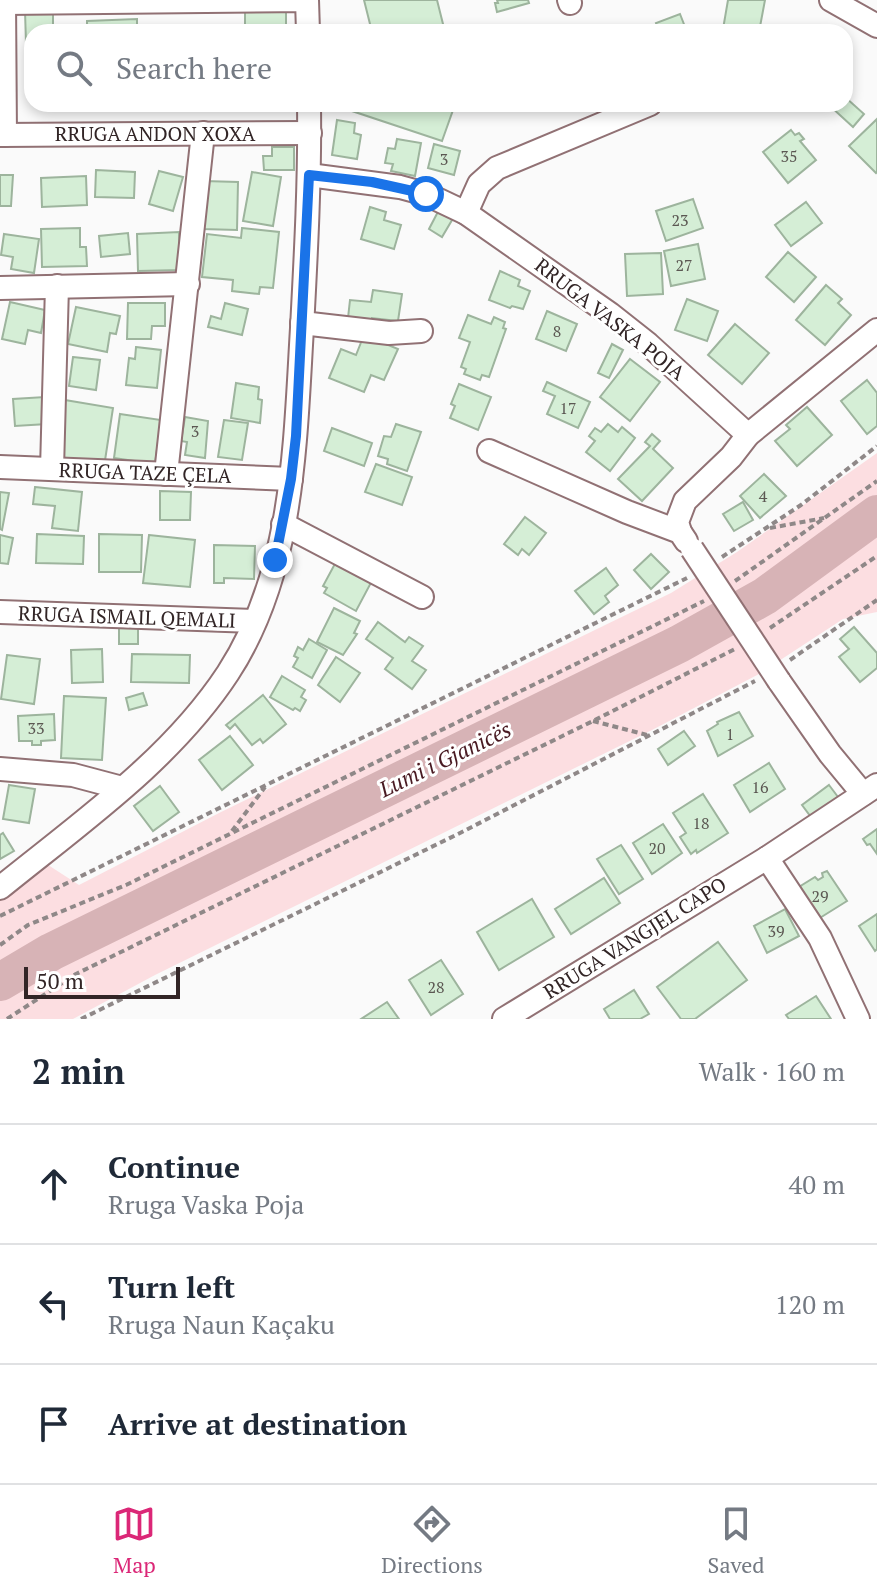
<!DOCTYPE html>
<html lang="en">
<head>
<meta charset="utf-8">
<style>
  body { margin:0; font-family:"PT Serif",serif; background:#f6f6f7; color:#1f2937 }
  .scale { position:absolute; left:24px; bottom:20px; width:156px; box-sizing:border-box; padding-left:8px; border:4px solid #322526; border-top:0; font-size:22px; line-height:28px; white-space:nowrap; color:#322526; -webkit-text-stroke:6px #fff; paint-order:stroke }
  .stop { position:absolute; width:24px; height:24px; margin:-18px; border:6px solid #1a73e8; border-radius:50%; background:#fff }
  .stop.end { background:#1a73e8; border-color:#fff; box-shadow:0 2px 8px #0008 }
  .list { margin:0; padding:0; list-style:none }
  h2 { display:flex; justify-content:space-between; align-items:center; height:104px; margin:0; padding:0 32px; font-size:34px }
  h2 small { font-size:26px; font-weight:400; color:#747a83 }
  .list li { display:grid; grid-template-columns:52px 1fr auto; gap:24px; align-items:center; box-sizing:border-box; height:120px; padding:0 32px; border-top:2px solid #e0e1e3 }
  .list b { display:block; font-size:30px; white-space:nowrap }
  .list p { margin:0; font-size:26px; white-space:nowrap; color:#747a83 }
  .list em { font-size:26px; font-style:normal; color:#747a83 }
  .icon { flex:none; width:44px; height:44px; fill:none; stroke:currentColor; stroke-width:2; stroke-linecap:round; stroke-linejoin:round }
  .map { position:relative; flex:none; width:877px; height:1019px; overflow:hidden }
  .search { position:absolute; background:#fff; box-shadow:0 4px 12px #0003; left:24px; right:24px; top:24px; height:88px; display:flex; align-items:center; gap:20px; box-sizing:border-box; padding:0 28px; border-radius:24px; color:#747a83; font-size:30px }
  .sheet { height:464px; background:#fff }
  nav { display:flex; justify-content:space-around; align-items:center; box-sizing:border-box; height:112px; border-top:2px solid #e0e1e3; background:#fff; font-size:22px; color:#747a83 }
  nav a { display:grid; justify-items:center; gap:4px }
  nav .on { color:#db2777 }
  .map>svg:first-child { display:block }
</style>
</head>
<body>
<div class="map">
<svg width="877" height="1019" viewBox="0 0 877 1019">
  <rect width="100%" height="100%" fill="#fafafa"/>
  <path fill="#fcdee1" d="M877 453V612L843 619 759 674 652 730 155 975 73 1019H0V895L42 861 79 885 221 812 671 593 737 552Z"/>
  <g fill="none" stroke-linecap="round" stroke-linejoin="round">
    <path stroke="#d7b3b6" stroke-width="38" d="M0 982 51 952 679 644 765 596 877 514"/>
  </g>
  <g fill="#d5eed6" stroke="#9db49d" stroke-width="2">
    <path d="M364 0H437L445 32H372Z"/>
    <path d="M497 0H528L529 3 497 12 495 3H498Z"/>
    <path d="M728 0H765L759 32 723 29Z"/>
    <path d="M286 7V32H257V29H245V9Z"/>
    <path d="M53 10V32H32V43H26L25 11Z"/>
    <path d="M680 14 687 32H659L656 23Z"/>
    <path d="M137 19V32H87V21Z"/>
    <path d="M845 97 864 114 853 127 830 106 845 104Z"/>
    <path d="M351 104H436L453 110 442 141 349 110Z"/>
    <path d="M877 119V172L876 173 849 146Z"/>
    <path d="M337 120 355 123 354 133 361 135 357 159 332 155Z"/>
    <path d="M791 130 795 135 799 133 804 139 800 141 816 160 788 183 763 152Z"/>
    <path d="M397 139 421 143 415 176 391 171 393 164 385 163 388 148 395 149Z"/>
    <path d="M434 144 460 151 454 175 428 168Z"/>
    <path d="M272 147H294V170H264L263 156H272Z"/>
    <path d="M96 170 135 172 134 198 95 197Z"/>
    <path d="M159 171 183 177 173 211 149 204Z"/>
    <path d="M252 172 281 177 273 226 243 221Z"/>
    <path d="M0 175H13L11 206H0Z"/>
    <path d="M86 176 87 205 42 207 41 178Z"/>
    <path d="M204 181 238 182 237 230 202 229Z"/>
    <path d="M693 199 703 228 666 241 656 211Z"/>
    <path d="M806 202 822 223 791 246 775 225Z"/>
    <path d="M441 206 455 215 442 237 429 229Z"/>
    <path d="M370 207 386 212 384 220 401 225 394 249 361 239Z"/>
    <path d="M80 228V247H86L87 266 42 267 41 229Z"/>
    <path d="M242 228 279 232 273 288 260 287 259 294 232 291 233 280 202 277 207 234 241 238Z"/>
    <path d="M179 232 180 270 138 271 137 234Z"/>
    <path d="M128 233 130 254 101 257 99 236Z"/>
    <path d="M4 234 39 239 34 273 11 269 13 257 1 255Z"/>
    <path d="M698 244 705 279 671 286 664 251Z"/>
    <path d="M788 252 816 277 794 302 766 277Z"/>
    <path d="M661 253 663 294 627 296 625 254Z"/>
    <path d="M500 271 520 280 518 286 530 291 523 309 512 306 510 308 489 300Z"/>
    <path d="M826 285 842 299 838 303 851 315 825 345 796 320Z"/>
    <path d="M373 290 402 294 398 321 372 318 371 330 347 327 350 300 371 302Z"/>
    <path d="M687 299 718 311 707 341 675 330Z"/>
    <path d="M10 302 45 310 41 333 28 330 25 344 2 339Z"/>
    <path d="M128 303H165V326H152L151 339H127Z"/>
    <path d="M225 303 248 309 242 335 208 327 211 316 221 319Z"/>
    <path d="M76 307 120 316 116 334 110 333 107 352 68 344Z"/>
    <path d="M547 311 577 324 566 351 536 339Z"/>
    <path d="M468 315 491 324 494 317 505 322 503 328 506 329 489 377 482 375 480 380 464 374 466 369 461 367 470 342 459 338Z"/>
    <path d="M735 324 769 353 742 384 708 355Z"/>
    <path d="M364 335 398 349 384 380 371 375 364 392 329 378 341 349 356 355Z"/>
    <path d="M612 344 623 350 609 378 598 373Z"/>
    <path d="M136 347 161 350 157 388 126 385 129 358 135 359Z"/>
    <path d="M73 357 100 360 96 390 69 386Z"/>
    <path d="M630 359 660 382 630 421 600 397Z"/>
    <path d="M867 380 877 393V426L867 434 841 401Z"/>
    <path d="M547 382 590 402 578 428 547 414 555 396 543 391Z"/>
    <path d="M236 383 259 387 258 399 262 400 260 423 231 418Z"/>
    <path d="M459 384 491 397 478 430 450 418 455 406 451 404Z"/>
    <path d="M45 397 47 424 15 426 13 399Z"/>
    <path d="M65 400 113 408 104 467 55 460Z"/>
    <path d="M807 407 832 435 797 466 775 441 790 429 786 425Z"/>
    <path d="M120 414 161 420 155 464 114 458Z"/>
    <path d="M185 417 208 421 205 458 185 455 187 442 181 441Z"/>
    <path d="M224 420 248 423 242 460 218 457Z"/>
    <path d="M396 424 421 432 407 471 387 464 388 459 378 456 384 436 391 437Z"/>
    <path d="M608 424 618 432 622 427 635 438 610 471 586 452 595 441 589 436 595 428 601 432Z"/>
    <path d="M332 428 372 443 364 466 324 451Z"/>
    <path d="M652 434 660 441 653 449 673 468 642 501 618 479 650 446 645 442Z"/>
    <path d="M376 464 412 477 402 505 365 492Z"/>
    <path d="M764 474 786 496 760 518 740 496Z"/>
    <path d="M35 487 82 492 78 531 52 528 55 506 33 504Z"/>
    <path d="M160 491 191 492 190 520H160Z"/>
    <path d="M0 492 9 493 2 530 0 529Z"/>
    <path d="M743 502 753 520 734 531 723 514Z"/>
    <path d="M525 517 546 533 529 555 522 549 518 555 504 544Z"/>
    <path d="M37 534 84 536 83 564 36 563Z"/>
    <path d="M99 534 142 535 141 572H99Z"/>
    <path d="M0 535 13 538 8 564 0 563Z"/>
    <path d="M149 535 195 540 190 587 143 583Z"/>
    <path d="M214 545 255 546 254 579 224 578V583H214Z"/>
    <path d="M651 554 669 572 651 589 634 570Z"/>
    <path d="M337 560 374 577 356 611 324 593 327 588 323 586Z"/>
    <path d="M606 568 618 585 605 596 609 602 594 614 575 591Z"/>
    <path d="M334 608 360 621 354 633 357 634 343 655 317 642Z"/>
    <path d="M378 622 405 642 409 637 423 646 412 661 426 670 412 689 385 669 393 658 366 639Z"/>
    <rect x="119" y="627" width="19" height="17"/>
    <path d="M854 627 877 653V668L860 682 839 657 849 649 840 639Z"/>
    <path d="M309 639 327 650 312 678 293 667 298 658 294 656 298 647 303 650Z"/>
    <path d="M102 649 103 682 72 683 71 650Z"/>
    <path d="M132 654 190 655 189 683 131 682Z"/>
    <path d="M7 655 40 659 34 704 1 699Z"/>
    <path d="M336 657 360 673 340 702 318 685Z"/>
    <path d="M282 676 305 690 301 697 306 700 300 711 295 708 293 710 270 697Z"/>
    <path d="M143 693 147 705 129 710 126 698Z"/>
    <path d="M263 695 286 724 263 743 260 739 252 745 235 724 230 729 226 725Z"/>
    <path d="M64 696 106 698 102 760 61 758Z"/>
    <path d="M739 712 753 736 718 756 707 731 718 724 717 722Z"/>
    <path d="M54 714 55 740 41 741V745H32V741H19L18 716Z"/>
    <path d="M684 731 695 746 668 765 658 749Z"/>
    <path d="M230 736 253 765 222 790 199 760Z"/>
    <path d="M769 763 785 789 750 812 734 785Z"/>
    <path d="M9 785 35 789 29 823 3 819Z"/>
    <path d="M829 785 838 797 811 817 802 805Z"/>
    <path d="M160 786 179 812 153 831 134 806Z"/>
    <path d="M703 794 728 833 697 853 696 850 691 854 680 837 686 833 673 813Z"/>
    <path d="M663 824 682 853 652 874 633 843Z"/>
    <path d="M877 829V854L870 844 867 845 863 839Z"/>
    <path d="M3 833 14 851 0 859V835Z"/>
    <path d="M621 845 643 879 619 894 597 859Z"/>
    <path d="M827 871 847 901 815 921 794 890 815 877 818 880 823 877 822 873Z"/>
    <path d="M604 878 620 903 571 934 555 909Z"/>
    <path d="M532 899 554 937 499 970 477 932Z"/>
    <path d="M785 909 799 936 767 953 754 926Z"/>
    <path d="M877 914V949L875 951 859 926Z"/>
    <path d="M718 942 747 980 695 1019H681L657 987Z"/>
    <path d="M441 960 463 994 431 1015 409 980Z"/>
    <path d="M634 990 649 1014 640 1019H610L604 1009Z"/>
    <path d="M816 996 831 1019H789L786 1015Z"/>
    <path d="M387 1002 399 1019H361Z"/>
  </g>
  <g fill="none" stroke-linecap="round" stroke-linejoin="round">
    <defs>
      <g id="minor">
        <path d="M4 0 5 135"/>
        <path d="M569 0 570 3"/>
        <path d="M831 0 877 26"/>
        <path d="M4 3 307 0 308 32"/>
        <path d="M0 135 310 133"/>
        <path d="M309 175 400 187 426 194 466 213 610 314 648 344 748 435"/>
        <path d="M466 213 479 184 497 168 650 104"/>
        <path d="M0 288 188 284"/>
        <path d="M302 323 389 333 421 331"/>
        <path d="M489 451 627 512 680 532 686 541"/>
        <path d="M0 467 291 479"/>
        <path d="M52 469 57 286"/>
        <path d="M166 474 203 133"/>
        <path d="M283 524 422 597"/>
        <path d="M680 532 677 522 685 501 731 457 748 435 877 330"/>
        <path d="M0 612 254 621"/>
        <path d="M779 681 830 754 863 794"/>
        <path d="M0 769 73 775 122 788"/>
        <path d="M767 858 820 938 858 1019"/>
        <path d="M0 888C80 823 171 760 228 673 294 572 295 444 302 328 306 253 310 179 309 104"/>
        <path d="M504 1019 767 858 877 785"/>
      </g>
    </defs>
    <use href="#minor" stroke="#917174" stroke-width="26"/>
    <g stroke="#8f8888" stroke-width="4" stroke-dasharray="6 4" stroke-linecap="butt">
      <path d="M770 528 824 518"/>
      <path d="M722 557 801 505 877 446"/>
      <path d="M735 581 877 481"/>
      <path d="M770 628 877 556"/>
      <path d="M790 660 877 600"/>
      <path d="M593 721 647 735"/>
      <path d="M232 831 265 787"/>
      <path d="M0 916 687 578"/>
      <path d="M0 945 28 925 126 885 704 601"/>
      <path d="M7 1019 76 974 593 721 735 649"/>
      <path d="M81 1019 462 832 755 681"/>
    </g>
    <use href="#minor" stroke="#fff" stroke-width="22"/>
    <defs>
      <path id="minor-bridge" d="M692 549 779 681"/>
    </defs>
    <use href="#minor-bridge" stroke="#917174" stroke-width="26" stroke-linecap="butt"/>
    <use href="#minor-bridge" stroke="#fff" stroke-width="22"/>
  </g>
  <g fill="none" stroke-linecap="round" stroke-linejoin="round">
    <path stroke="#1a73e8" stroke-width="10" d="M275 560 291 479 296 436 309 175 372 182 426 194"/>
  </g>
  <g text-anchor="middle" stroke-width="6" stroke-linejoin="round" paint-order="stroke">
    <g font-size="16" fill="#5b5752">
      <text x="789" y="162">35</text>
      <text x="444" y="165">3</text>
      <text x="680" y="226">23</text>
      <text x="684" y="271">27</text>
      <text x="557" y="337">8</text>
      <text x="568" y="414">17</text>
      <text x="195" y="437">3</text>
      <text x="763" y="502">4</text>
      <text x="36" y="734">33</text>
      <text x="730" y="740">1</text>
      <text x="760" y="793">16</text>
      <text x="701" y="829">18</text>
      <text x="657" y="854">20</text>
      <text x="820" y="902">29</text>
      <text x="776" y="937">39</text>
      <text x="436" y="993">28</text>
    </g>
    <g font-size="20" fill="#322526" stroke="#fff">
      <text x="155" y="141">RRUGA ANDON XOXA</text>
      <text transform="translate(610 319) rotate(38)" y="7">RRUGA VASKA POJA</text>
      <text transform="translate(145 473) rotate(2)" y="7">RRUGA TAZE ÇELA</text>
      <text transform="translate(127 617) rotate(2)" y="7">RRUGA ISMAIL QEMALI</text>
      <text transform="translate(635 938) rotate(-32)" y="7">RRUGA VANGJEL CAPO</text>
    </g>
    <g font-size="22" font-style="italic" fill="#491a22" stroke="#fff">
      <text transform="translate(445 759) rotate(-26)" y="8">Lumi i Gjanicës</text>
    </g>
  </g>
</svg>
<div class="scale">50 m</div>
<div class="stop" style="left:426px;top:194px"></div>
<div class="stop end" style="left:275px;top:560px"></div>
<div class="search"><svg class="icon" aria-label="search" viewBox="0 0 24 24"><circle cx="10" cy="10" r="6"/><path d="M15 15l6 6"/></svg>Search here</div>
</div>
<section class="sheet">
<h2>2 min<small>Walk · 160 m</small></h2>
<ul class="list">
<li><svg class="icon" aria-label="ahead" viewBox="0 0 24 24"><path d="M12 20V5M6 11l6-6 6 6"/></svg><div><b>Continue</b><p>Rruga Vaska Poja</p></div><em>40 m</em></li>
<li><svg class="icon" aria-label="left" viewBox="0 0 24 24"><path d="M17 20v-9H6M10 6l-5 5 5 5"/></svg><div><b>Turn left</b><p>Rruga Naun Kaçaku</p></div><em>120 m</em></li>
<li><svg class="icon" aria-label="arrive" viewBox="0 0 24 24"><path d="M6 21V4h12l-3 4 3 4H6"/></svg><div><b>Arrive at destination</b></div></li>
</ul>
</section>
<nav>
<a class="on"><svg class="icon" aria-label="map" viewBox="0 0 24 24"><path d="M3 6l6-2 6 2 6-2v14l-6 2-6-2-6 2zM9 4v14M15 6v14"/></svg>Map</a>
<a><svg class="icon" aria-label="directions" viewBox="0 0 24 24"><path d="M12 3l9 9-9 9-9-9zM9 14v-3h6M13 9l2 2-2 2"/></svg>Directions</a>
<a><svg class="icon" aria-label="saved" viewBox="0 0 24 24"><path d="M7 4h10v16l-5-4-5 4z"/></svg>Saved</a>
</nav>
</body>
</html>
